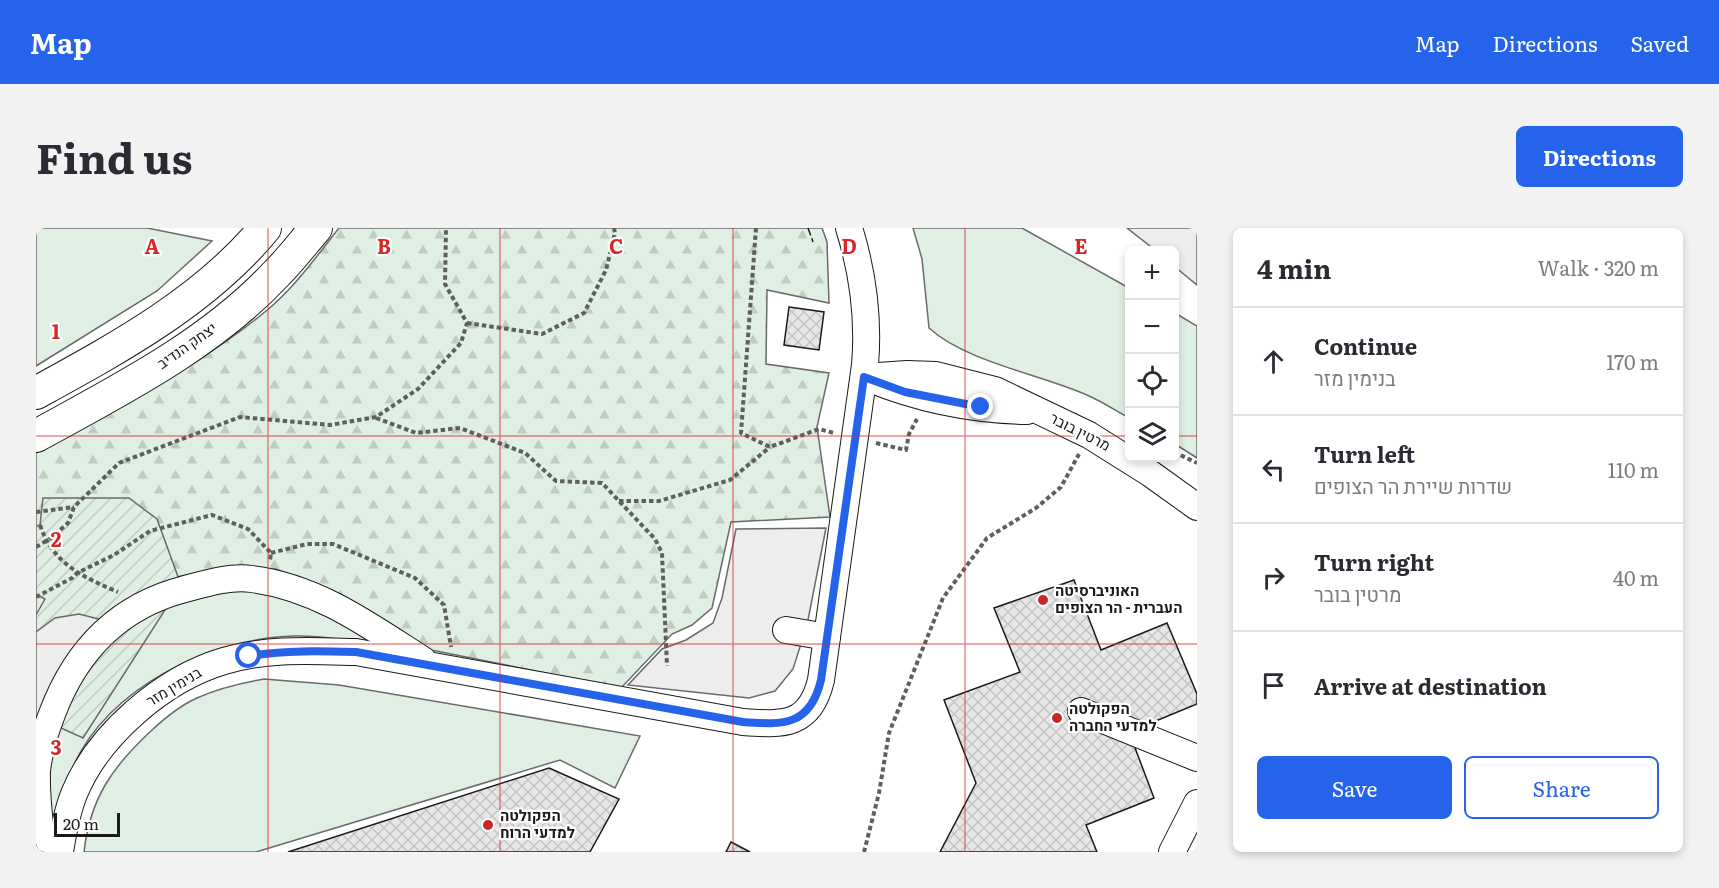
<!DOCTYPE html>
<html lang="en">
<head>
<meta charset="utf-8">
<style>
  body { margin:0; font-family:Literata,Heebo,serif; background:#f2f2f3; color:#2b2b33 }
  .controls { position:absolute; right:18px; top:18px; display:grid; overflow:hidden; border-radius:9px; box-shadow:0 3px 9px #0003 }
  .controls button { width:54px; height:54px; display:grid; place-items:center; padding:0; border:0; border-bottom:2px solid #e1e1e2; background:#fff; color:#2b2b33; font:30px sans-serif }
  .scale { position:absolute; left:18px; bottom:15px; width:66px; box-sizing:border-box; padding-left:6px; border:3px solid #1a1a1a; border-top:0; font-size:16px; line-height:21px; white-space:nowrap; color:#1a1a1a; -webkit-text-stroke:4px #fff; paint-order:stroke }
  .stop { position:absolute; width:18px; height:18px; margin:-14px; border:4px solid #2563eb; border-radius:50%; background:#fff }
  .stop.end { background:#2563eb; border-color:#fff; box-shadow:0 2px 6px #0008 }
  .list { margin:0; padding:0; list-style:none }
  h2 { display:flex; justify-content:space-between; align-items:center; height:78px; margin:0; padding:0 24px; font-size:26px }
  h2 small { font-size:20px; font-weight:400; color:#7c7c81 }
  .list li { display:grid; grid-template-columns:39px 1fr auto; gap:18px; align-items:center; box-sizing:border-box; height:108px; padding:0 24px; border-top:2px solid #e1e1e2 }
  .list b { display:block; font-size:22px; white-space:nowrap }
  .list p { margin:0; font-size:20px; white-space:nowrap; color:#7c7c81 }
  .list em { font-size:20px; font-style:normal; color:#7c7c81 }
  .actions { display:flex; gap:12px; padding:18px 24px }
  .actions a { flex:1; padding:14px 0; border:2px solid #2563eb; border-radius:9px; text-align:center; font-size:21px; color:#2563eb }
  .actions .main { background:#2563eb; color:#fff }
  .icon { flex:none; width:33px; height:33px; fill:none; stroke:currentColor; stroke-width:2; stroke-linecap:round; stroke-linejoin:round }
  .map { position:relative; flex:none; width:1161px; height:624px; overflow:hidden; border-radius:9px }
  header { display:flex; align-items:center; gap:36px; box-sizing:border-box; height:84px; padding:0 30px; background:#2563eb; color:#fff }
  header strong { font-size:28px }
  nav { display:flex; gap:33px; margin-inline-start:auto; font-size:21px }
  .intro { display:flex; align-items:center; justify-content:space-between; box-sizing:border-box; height:144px; padding:0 36px }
  h1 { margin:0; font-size:42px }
  .button { padding:15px 27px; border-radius:9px; background:#2563eb; color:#fff; font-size:21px; font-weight:700 }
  main { display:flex; gap:36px; padding:0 36px }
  aside { flex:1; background:#fff; border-radius:9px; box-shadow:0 3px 9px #0003 }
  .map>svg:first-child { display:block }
</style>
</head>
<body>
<header>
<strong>Map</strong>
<nav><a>Map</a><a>Directions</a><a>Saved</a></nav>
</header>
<div class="intro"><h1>Find us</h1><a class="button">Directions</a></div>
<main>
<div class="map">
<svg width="1161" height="624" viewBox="0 0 1161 624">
  <defs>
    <pattern id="forest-firs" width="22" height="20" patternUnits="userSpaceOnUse" patternTransform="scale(1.5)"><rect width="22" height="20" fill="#e0efe3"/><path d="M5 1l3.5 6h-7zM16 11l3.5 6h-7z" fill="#c0ccc2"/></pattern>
    <pattern id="garden-furrows" width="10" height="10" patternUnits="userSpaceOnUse" patternTransform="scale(1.5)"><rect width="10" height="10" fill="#e0efe3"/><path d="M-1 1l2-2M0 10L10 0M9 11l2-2" fill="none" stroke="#c0ccc2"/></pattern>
    <pattern id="building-cross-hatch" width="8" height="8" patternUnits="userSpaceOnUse" patternTransform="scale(1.5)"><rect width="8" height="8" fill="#e6e6e6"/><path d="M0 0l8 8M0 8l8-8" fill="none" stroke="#c5c5c5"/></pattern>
  </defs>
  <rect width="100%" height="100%" fill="#fff"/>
  <g fill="#e0efe3" stroke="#6a6a6a" stroke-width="1.5">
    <path d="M0 0H111L176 13 121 63 0 138Z"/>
    <path d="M877 0H986L1093 60V190C1080 183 1067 174 1053 168 1007 147 930 134 893 100L886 31Z"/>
    <path d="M1139 85 1161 98V230L1139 216Z"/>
    <path d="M175 361H203L256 369 361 423C327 416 293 407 258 408 175 410 71 460 37 539 27 564 21 592 13 618L14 523 35 467 89 397Z"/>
    <path d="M228 451 303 457 604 508 579 560 524 532 220 624H48C54 570 77 538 116 502 129 490 145 477 161 470 183 460 205 455 228 451Z"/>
  </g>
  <path fill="url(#forest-firs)" stroke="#6a6a6a" stroke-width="1.5" d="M303 0H786L791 14 793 75 731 62 730 136 793 145 781 199 794 289 695 294 676 380 656 397 636 406 585 460 390 421 276 355 240 341 168 344 118 353 0 396V225C76 182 164 138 230 83 259 59 280 29 303 0Z"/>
  <path fill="url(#garden-furrows)" stroke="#6a6a6a" stroke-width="1.5" d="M7 270H93L121 291 145 357 47 510 12 494 0 409V387L9 371 0 366V298L4 297Z"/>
  <g fill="#ededed" stroke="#6a6a6a" stroke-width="1.5">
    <path d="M1091 0H1161V57L1139 39 1138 22H1119Z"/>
    <path d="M790 300 771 397 757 441 739 463 713 470 592 457 626 421 650 412 677 395 686 370 700 301Z"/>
    <path d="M43 386 78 395 26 460 0 624V404L19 390Z"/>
  </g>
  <g fill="url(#building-cross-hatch)" stroke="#1a1a1a" stroke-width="1.5">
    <path d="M753 79 788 84 783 122 748 117Z"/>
    <path d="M1038 352 1065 422 1131 395 1161 466V476L1093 504 1118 570 1050 597 1061 624H904L940 555 908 472 984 444 958 380Z"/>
    <path d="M513 540 583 571 554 624H252Z"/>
    <path d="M695 614 714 624H690Z"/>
  </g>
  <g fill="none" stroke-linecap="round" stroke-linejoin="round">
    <defs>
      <g id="minor">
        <path d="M828 149 871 146 900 147 959 162 1053 207 1115 246 1161 279"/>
        <path d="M834 151C883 171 938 182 991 183"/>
        <path d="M750 402 791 409"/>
        <path d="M1045 483 1161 530"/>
        <path d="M7 624C4 598 0 569 1 543 3 523 9 504 16 486 40 422 83 378 149 361 171 355 194 348 216 351 281 359 334 398 387 432"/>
        <path d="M24 624C27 605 31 584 38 566 62 507 127 451 188 433 230 420 277 423 320 424L707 494C748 497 774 498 785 452L829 137C833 90 827 45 813 0"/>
        <path d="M1136 624 1161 575"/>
      </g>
      <g id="major">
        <path d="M0 165C82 120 169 73 229 0"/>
        <path d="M0 208C84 162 175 116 241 45 255 31 267 15 280 0"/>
      </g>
    </defs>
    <use href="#minor" stroke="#1a1a1a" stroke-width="28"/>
    <use href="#major" stroke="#1a1a1a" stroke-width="34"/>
    <g stroke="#5f5f5f" stroke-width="4" stroke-dasharray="4.5 3" stroke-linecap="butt">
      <path d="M720 0 705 205 734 219 783 201 798 205"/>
      <path d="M431 95 506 106 548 85 570 42 579 5 578 0"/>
      <path d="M340 190 380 205 424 200 489 225 520 253 566 255 619 311 626 325 631 438"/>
      <path d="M840 215 870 222 873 206 881 191"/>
      <path d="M1138 224 1161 235"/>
      <path d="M583 273H623L694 252 734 219"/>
      <path d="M0 284 38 279"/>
      <path d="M4 297C17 336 47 349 82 364"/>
      <path d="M0 319 15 310 32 295 38 279 83 235 204 189 294 197 340 189 382 161 425 115 431 95 409 56 410 0"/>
      <path d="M235 325 271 316H297L379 350 408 377 415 419"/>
      <path d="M0 369 36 350 41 345 78 327 114 303 176 287 212 301 235 325 234 332"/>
      <path d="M828 624 843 565 853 505 907 370 951 310 1000 280 1025 259 1043 226"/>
    </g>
    <use href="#minor" stroke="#fff" stroke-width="26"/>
    <use href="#major" stroke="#fff" stroke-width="32"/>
    <path stroke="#1a1a1a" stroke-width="1.5" stroke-dasharray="8 3" stroke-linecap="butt" d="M772 0 777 14"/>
  </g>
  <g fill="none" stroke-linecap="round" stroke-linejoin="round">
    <path stroke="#2563eb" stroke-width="8" d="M213 428C249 422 284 423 320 424L707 494C748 497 774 498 785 452L828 149 869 164 945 179"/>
  </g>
  <path fill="none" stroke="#d62828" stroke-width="1.5" stroke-opacity="0.55" d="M232 0V624M464 0V624M697 0V624M929 0V624M0 208H1094M1138 208H1161M0 416H1161"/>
  <g fill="#c62828" stroke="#fff" stroke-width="2">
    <circle cx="1007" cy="372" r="6"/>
    <circle cx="1021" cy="490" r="6"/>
    <circle cx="452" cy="597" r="6"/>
  </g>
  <g text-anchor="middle" stroke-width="4.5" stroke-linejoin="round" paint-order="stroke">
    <g font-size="15" fill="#1a1a1a" stroke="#fff">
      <text transform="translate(151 118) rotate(-35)" y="5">יצחק הנדיב</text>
      <text transform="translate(1044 204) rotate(27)" y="5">מרטין בובר</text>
      <text transform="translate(138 459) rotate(-31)" y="5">בנימין מזר</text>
    </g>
    <g font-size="15" font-weight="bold" fill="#1a1a1a" stroke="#fff" text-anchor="start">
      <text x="1019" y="368">האוניברסיטה<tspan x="1019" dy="17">העברית - הר הצופים</tspan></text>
      <text x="1033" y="486">הפקולטה<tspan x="1033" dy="17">למדעי החברה</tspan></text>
      <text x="464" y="593">הפקולטה<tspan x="464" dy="17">למדעי הרוח</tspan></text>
    </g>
  </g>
  <g font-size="20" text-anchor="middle" font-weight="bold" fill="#d62828" stroke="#fff" stroke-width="4.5" stroke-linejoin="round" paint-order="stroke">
    <text x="116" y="26">A</text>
    <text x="348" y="26">B</text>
    <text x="580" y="26">C</text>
    <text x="813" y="26">D</text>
    <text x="1045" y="26">E</text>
    <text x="20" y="111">1</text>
    <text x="20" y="319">2</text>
    <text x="20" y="527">3</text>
  </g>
</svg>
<div class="controls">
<button>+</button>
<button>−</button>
<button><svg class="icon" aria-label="locate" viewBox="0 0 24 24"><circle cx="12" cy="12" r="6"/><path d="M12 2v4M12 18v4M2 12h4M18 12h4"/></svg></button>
<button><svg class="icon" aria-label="layers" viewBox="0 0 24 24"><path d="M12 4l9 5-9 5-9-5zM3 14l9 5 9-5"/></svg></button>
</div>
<div class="scale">20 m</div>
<div class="stop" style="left:213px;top:428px"></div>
<div class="stop end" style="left:945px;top:179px"></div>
</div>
<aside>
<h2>4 min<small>Walk · 320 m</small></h2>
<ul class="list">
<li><svg class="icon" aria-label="ahead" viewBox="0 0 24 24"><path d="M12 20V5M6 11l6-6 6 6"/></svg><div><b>Continue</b><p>בנימין מזר</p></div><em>170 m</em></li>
<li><svg class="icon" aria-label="left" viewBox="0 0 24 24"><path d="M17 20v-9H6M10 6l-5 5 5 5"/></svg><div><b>Turn left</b><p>שדרות שיירת הר הצופים</p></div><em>110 m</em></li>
<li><svg class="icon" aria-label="right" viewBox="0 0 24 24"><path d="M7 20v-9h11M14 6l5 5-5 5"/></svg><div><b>Turn right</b><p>מרטין בובר</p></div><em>40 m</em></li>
<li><svg class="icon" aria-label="arrive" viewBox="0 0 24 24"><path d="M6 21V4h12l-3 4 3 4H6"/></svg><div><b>Arrive at destination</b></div></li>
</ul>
<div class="actions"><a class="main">Save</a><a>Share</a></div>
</aside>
</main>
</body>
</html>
